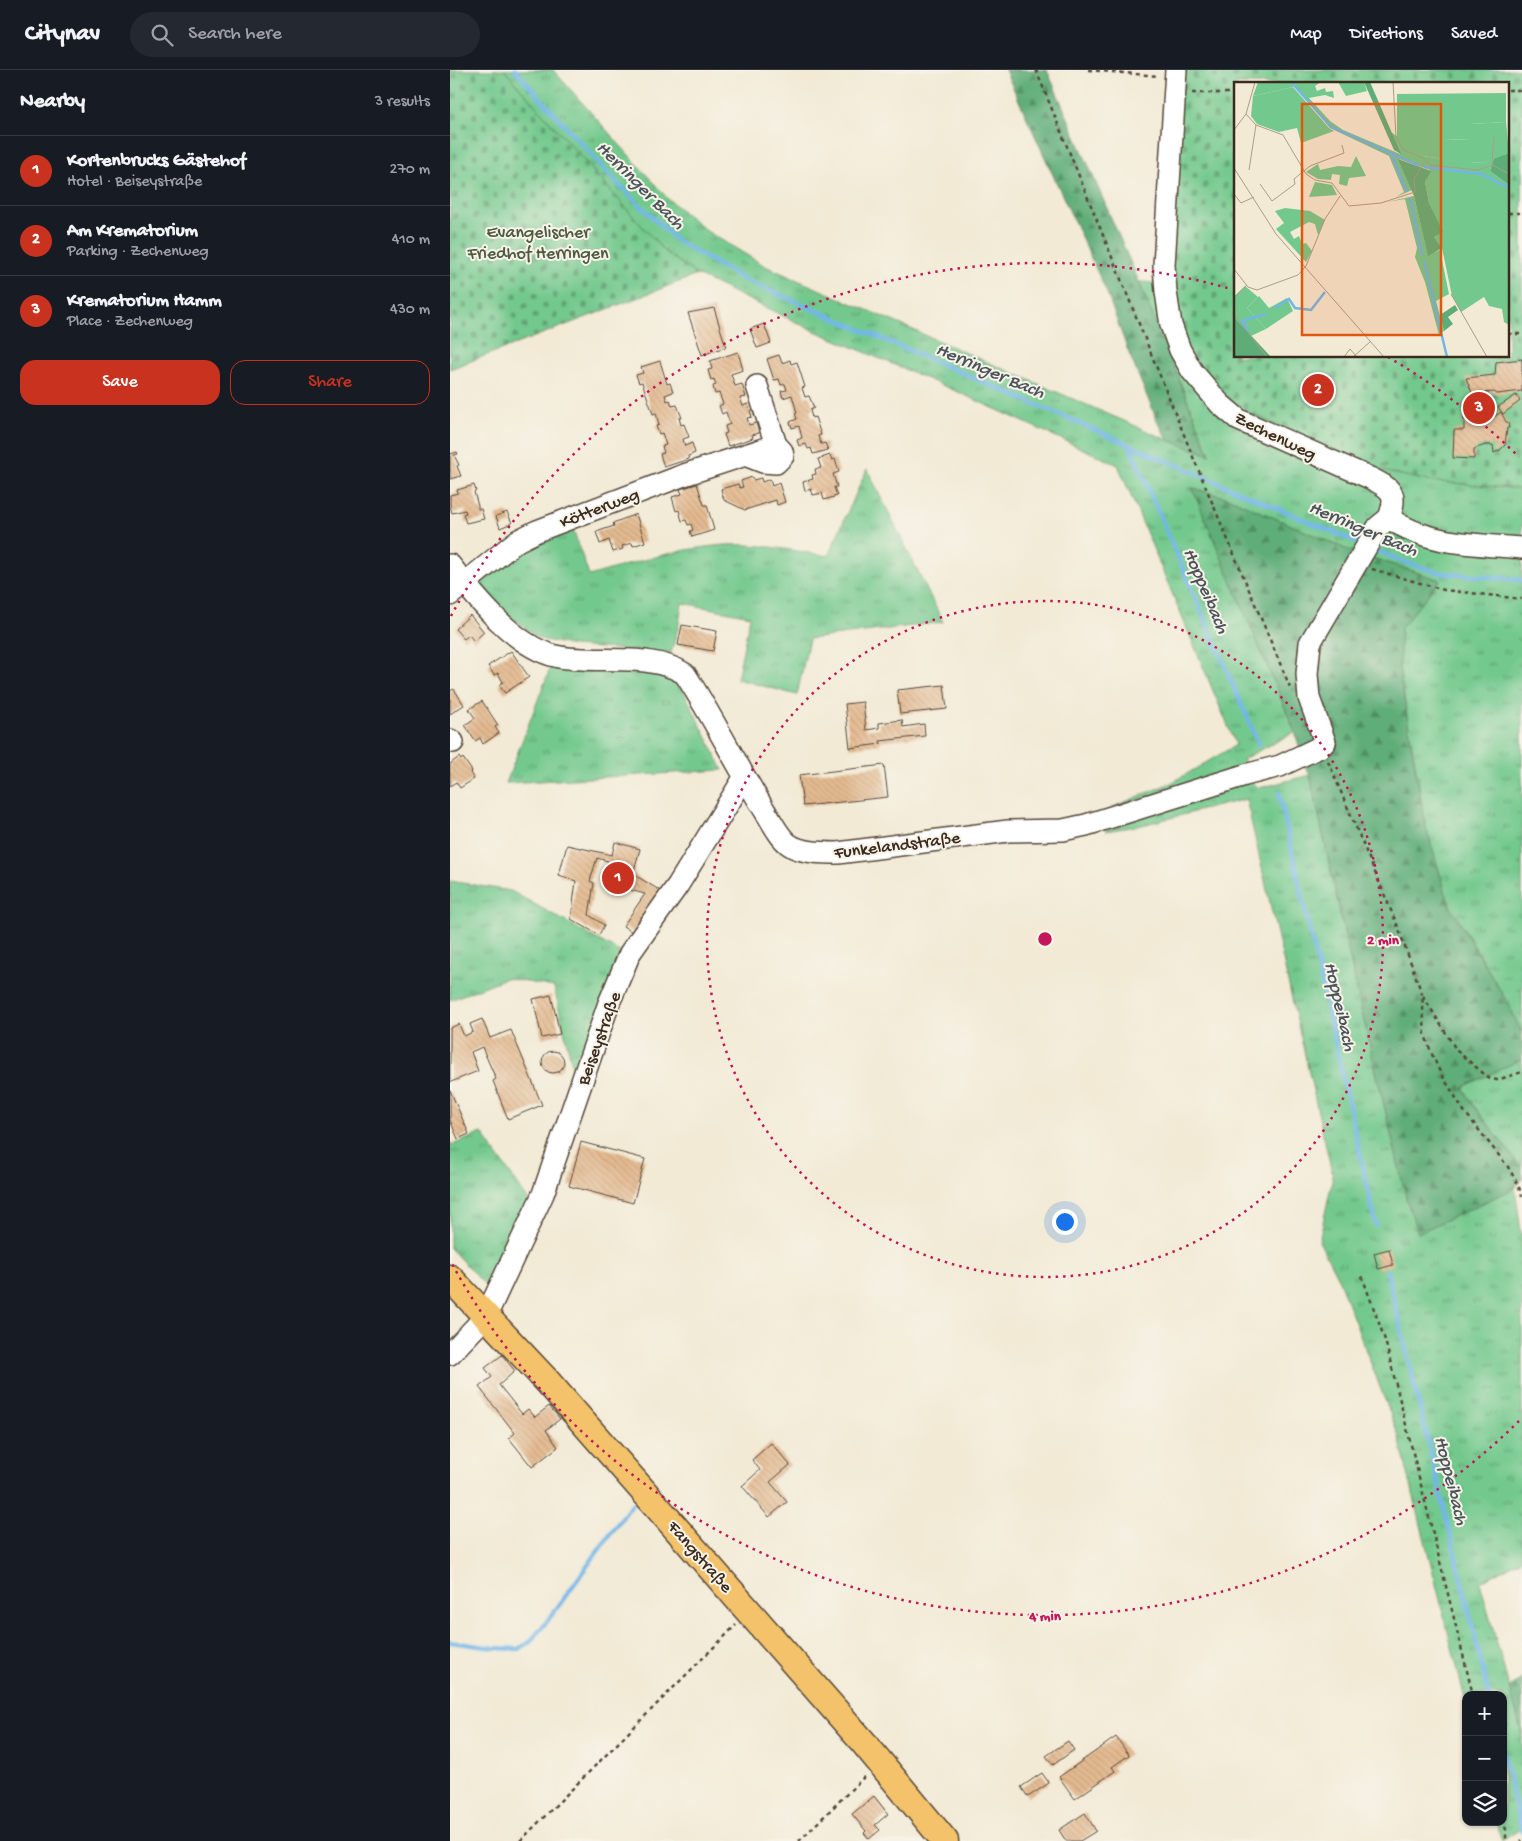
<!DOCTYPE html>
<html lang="en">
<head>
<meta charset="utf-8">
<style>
  body { margin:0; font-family:"Gochi Hand",sans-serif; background:#242831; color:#f1f3f6 }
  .controls { position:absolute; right:15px; bottom:15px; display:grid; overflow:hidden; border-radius:10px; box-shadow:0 1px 4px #0004 }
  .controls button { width:45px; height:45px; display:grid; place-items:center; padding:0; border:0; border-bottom:1px solid #363941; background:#171b24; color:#f1f3f6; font:25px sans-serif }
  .you { position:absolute; left:614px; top:1151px; width:18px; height:18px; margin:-12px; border:4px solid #fff; border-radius:50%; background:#1a73e8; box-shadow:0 0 0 8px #1a73e833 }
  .badge { display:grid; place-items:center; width:32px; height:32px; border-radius:50%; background:#c8321e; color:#fff; font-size:16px; font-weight:700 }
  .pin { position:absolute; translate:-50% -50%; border:2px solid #fff; box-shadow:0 1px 5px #0006 }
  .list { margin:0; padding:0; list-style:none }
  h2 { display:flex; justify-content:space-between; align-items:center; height:65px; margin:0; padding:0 20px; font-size:21px }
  h2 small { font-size:16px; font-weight:400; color:#9ea1a6 }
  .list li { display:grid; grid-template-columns:32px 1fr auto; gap:15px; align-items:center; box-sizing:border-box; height:70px; padding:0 20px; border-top:1px solid #363941 }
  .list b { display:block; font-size:19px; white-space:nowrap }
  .list p { margin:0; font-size:16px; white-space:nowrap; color:#9ea1a6 }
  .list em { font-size:16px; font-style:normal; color:#9ea1a6 }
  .actions { display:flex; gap:10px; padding:15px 20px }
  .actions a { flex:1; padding:11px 0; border:1px solid #c8321e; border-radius:15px; text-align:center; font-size:18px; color:#c8321e }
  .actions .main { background:#c8321e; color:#fff }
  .icon { flex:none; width:28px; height:28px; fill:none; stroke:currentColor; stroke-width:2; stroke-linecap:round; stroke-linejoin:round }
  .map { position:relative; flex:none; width:1072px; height:1771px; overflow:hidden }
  header { display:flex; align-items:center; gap:30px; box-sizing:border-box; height:70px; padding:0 25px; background:#171b24; border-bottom:1px solid #363941 }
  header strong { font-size:24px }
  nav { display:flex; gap:28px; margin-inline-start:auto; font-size:18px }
  .search { width:350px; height:45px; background:#242831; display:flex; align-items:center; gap:12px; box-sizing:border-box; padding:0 18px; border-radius:28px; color:#9ea1a6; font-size:19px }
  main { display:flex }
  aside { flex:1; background:#171b24 }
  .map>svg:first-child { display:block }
</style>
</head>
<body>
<header>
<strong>Citynav</strong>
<div class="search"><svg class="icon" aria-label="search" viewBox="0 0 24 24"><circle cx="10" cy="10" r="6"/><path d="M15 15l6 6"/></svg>Search here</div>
<nav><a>Map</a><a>Directions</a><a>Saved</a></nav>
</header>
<main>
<aside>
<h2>Nearby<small>3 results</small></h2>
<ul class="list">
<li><span class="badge">1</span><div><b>Kortenbrucks Gästehof</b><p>Hotel · Beiseystraße</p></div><em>270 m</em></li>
<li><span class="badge">2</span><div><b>Am Krematorium</b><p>Parking · Zechenweg</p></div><em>410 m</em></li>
<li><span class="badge">3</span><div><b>Krematorium Hamm</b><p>Place · Zechenweg</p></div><em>430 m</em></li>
</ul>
<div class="actions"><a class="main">Save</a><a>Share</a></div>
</aside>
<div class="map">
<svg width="1072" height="1771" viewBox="0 0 1072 1771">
  <defs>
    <pattern id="grass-tufts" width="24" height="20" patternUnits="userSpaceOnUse" patternTransform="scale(1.25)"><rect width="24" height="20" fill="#73c98d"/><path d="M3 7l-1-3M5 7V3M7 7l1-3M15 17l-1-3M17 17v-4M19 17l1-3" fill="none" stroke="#60a373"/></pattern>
    <pattern id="forest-firs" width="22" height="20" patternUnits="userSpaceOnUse" patternTransform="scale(1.25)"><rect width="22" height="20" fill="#5ead78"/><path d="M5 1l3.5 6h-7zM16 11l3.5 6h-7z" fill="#4f8d62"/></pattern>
    <pattern id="cemetery-stones" width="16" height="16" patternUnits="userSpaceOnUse" patternTransform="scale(1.25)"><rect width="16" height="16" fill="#73c98d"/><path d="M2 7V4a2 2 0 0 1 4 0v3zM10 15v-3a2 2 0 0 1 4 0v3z" fill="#60a373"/></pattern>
    <pattern id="building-back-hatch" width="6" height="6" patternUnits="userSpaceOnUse" patternTransform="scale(1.25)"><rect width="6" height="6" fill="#e4ba90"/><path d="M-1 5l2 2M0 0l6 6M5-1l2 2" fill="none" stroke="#c4a07c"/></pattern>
  </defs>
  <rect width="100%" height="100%" fill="#f7f3e8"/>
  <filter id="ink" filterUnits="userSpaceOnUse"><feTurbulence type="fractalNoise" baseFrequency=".02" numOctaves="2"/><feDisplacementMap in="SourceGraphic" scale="10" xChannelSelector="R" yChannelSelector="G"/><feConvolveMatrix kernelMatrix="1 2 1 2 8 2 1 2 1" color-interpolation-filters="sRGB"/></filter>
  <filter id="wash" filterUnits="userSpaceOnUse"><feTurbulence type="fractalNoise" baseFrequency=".0096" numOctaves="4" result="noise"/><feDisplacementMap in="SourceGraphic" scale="20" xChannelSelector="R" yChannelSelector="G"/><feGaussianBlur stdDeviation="1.12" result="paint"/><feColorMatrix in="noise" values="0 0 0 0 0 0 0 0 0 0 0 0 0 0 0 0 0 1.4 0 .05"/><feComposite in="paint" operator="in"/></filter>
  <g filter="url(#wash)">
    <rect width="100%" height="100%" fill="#f2ead5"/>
    <g fill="url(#grass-tufts)" stroke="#577a56">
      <path d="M54 0H103L218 129 258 162 315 196 718 370 760 385 689 212 708 213 790 339 933 401 979 411 1072 419V963L1059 935 999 833 976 758 949 597 951 558 990 510 898 480 779 428 743 418 845 662 793 689 795 698 661 738 723 712 786 675 668 395 508 322 365 261 247 205 214 181Z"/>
      <path d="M417 399 493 552 359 569 347 625 287 609 300 546 232 533 229 554 221 583 124 576 90 569 52 541 32 523V508L75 478 122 456 139 506C184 493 228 478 275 475 309 473 345 481 378 486Z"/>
      <path d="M101 596 173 598 214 604 232 618 273 700 56 713Z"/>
      <path d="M860 705 909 930 957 1131 968 1163 1065 1118 1072 1169V1489L1030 1512 1072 1664V1758L1052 1771 1046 1752H1053V1625H1016V1633L948 1364 888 1208 869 1171 883 1107 796 729 692 755 656 761 654 754 800 710 809 718Z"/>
      <path d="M0 811 61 821 177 886 125 1008 104 917 56 908 0 930Z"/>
      <path d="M1072 989V1099L1024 1036 1013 1017Z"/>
      <path d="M32 1063 79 1131 35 1215 0 1178V1072L2 1075Z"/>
    </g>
    <g fill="url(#forest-firs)" stroke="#4c6c4b">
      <path d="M555 0H597L689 212 760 385 718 370 707 350 678 281 657 223Z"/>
      <path d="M742 418 779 428 898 480 990 510 951 558 949 597 962 679 976 758 1000 837 1059 935 1072 963V989L1013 1017 1024 1036 1072 1099V1109L1065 1118 968 1163 957 1131 909 930 860 705 855 696 845 662Z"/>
      <path d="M1072 1609V1664L1059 1617Z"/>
    </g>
    <g fill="url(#cemetery-stones)" stroke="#577a56" fill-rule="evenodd">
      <path d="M0 0H54L214 181 247 205 0 299Z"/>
      <path d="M728 0H1072V419L979 411 933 401 790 339 744 297 730 260 721 203ZM786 14H1058V286H786Z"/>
    </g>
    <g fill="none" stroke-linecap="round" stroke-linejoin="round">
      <g stroke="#72b6e8" stroke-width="4.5">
        <path d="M65 0 166 112 227 171 295 210 911 474"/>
        <path d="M680 376 809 675"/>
        <path d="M923 479 957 493 991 503 1072 510"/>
        <path d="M829 723 926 1155"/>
        <path d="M937 1201 1039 1625"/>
        <path d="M0 1572 44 1578 68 1579 79 1573 99 1549 182 1434"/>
        <path d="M1053 1683 1072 1762"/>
      </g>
    </g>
    <g id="blocks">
      <g fill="url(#building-back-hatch)">
        <path d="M264 238 276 277 252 285 238 243Z"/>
        <path d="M314 254 321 273 307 278 300 259Z"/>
        <path d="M288 282 293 300 281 304 285 316 292 314 296 327 290 328 293 336 298 334 302 347 297 348 299 355 306 353 309 363 302 365 303 368 278 376 274 364 277 363 275 356 280 354 276 342 272 344 269 336 273 334 269 323 265 324 263 316 266 315 264 309 261 310 258 300 262 299 260 291Z"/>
        <path d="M329 285 332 293 340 290 341 294 347 292 355 317 352 318 355 327 359 326 364 338 360 340 362 348 365 347 371 365 368 366 371 374 375 373 378 380 363 384 361 378 358 379 356 374 349 376 347 370 352 368 349 356 342 358 340 352 347 349 345 343H347L342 325 333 328 331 321 337 320 335 314 331 315 329 309 324 310 317 289Z"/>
        <path d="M1072 289V321L1047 324 1044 322 1030 323 1031 333 1044 332 1043 346 1044 347 1051 342 1056 352H1058L1059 358H1057L1055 375 1050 380 1044 383 1043 375H1035L1024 379V389L1003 388 1004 360H1014V333L1025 330 1016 308 1045 305 1046 292Z"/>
        <path d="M210 291 217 314 220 313 223 322 215 325 217 331 220 330 222 336 227 335 232 348H229L231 355 234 354 239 367 233 369 235 376 242 373 245 383 238 386 239 389 214 397 210 384 214 383 212 376 216 375 212 363 209 364 206 356 209 355 206 343 203 344 192 312 189 313 186 305 193 303 191 297Z"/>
        <path d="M1066 325 1070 331 1053 344 1048 337Z"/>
        <path d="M7 382 8 384 4 385 9 395 7 396 11 406 0 409V384Z"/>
        <path d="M380 385 382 390 385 389 389 402 383 404 387 417H384L387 426 374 430 372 423 363 425 361 419 355 421 353 412 363 409 362 405 366 404 365 399 371 398 368 389Z"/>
        <path d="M302 407 303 410 311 408 312 412 320 409 322 416 329 413 335 432 327 435 326 430 295 440 274 430 271 419 288 414 290 418 293 417 291 411Z"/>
        <path d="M247 414 254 435H257L264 460 242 467 240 461 243 460 241 454 238 455 236 450 232 451 229 440 226 441 222 427 232 424 230 419Z"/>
        <path d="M24 415 26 421 24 422 28 436V439H31L34 449 16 453 13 444 16 443 15 440 2 443 0 436V425L8 423 7 420Z"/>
        <path d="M57 442 62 453 50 458 46 446Z"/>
        <path d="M186 444 195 472 183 476 182 473 172 476 173 479 163 482 159 470 150 474 146 462 164 456 163 453Z"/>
        <path d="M20 545 34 562 24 571 19 565 14 569 5 559Z"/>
        <path d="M232 555 267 561 263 581 228 575Z"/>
        <path d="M61 581 79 607 55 623 49 615 53 612 48 603 44 605 38 596Z"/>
        <path d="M494 615 497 639 450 644 447 620Z"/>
        <path d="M4 619 14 635 0 644V621Z"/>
        <path d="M32 631 48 655 45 657 49 663 33 674 30 668 25 671 15 655 25 648 19 639Z"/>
        <path d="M413 632 416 660 429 658V653L452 650 453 657 474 654 475 666 430 671 431 674 400 678 395 634Z"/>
        <path d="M9 687 11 690 13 688 22 701 20 703 24 709 10 718 6 712 0 716V694Z"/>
        <path d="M434 695 438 727 353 736 349 705Z"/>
        <path d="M165 772 190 779 183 804 214 823 188 866 173 856 195 824 153 813 158 791 147 788 140 811 144 813 139 845 154 855 149 865 121 849 126 811 109 805 117 775 162 785Z"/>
        <path d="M101 925 110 964 92 968 83 929Z"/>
        <path d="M32 949 40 968 61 960 92 1035 58 1049 43 1011 46 1009 32 977 21 982 28 1001 1 1012 0 1008V958L9 954 14 966 23 962 20 954Z"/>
        <circle cx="103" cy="992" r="11"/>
        <path d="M0 1020 19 1064 8 1069 0 1050Z"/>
        <path d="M131 1072 195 1089 183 1133 119 1116Z"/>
        <path d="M939 1179 943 1195 928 1199 924 1183Z"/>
        <path d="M52 1285 65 1301 49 1315 72 1344 78 1339 85 1347 99 1336 110 1349 96 1360 108 1377 82 1397 59 1368 65 1363 29 1317 42 1307 35 1298Z"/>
        <path d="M321 1373 340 1395 320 1412 337 1432 319 1447 292 1416 310 1400 302 1390Z"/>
        <path d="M666 1667 679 1685 662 1697 665 1701 625 1729 609 1707Z"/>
        <path d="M618 1671 624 1680 603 1695 596 1686Z"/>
        <path d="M592 1703 599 1713 578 1727 571 1717Z"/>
        <path d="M424 1726 438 1744 425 1755 430 1760 419 1769 414 1763 416 1761 402 1744Z"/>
        <path d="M635 1743 646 1761 630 1771H616L609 1760Z"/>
      </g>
    </g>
  </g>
  <g filter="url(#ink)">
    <use href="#blocks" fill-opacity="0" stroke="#564739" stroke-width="1"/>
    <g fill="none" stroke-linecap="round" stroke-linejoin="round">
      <defs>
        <g id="minor">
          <path d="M726 0 714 195 716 222 721 255 730 280 742 301 770 334 789 350 920 408C942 419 948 423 939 448"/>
          <path d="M295 385 313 392 326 393 333 386 332 381 326 375"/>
          <path d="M939 448C977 475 1027 474 1072 478"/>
          <path d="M0 495C25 527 64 576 105 586 144 595 202 581 235 604 264 649 287 696 315 741 321 750 330 769 340 775 351 783 375 783 388 783L558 761 613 760 636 755 795 705 830 696 870 677 875 672 859 628 857 604 860 573 928 457 939 448"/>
          <path d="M0 525 67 471 87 461 234 405 326 375 307 316"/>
          <path d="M0 670 3 672"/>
          <path d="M0 1284 36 1246 93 1124 159 933 180 883 228 815 294 708"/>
        </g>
        <path id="major" d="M0 1208 97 1311 414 1673 495 1771"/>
      </defs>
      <use href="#minor" stroke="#564739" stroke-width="24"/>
      <use href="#major" stroke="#564739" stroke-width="29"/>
      <g stroke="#564739" stroke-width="2.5" stroke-dasharray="4 4" stroke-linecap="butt">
        <path d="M586 0 743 387 840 617"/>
        <path d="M638 0 709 6"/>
        <path d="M1058 20H1072"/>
        <path d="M742 23H786"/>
        <path d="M1058 143H1072"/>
        <path d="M1058 264H1072"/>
        <path d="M922 499 994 520 1072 529"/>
        <path d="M878 691 948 857 972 924 975 965 981 982 990 1002 1014 1041 1058 1097 1068 1114 1072 1127"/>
        <path d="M973 926 1007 981 1040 1009 1047 1010 1072 1002"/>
        <path d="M912 1206 935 1270 1023 1625"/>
        <path d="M1053 1749 1056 1760V1771"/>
        <path d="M70 1771 286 1555"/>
        <path d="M349 1771 416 1705"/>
        <path d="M1071 1771 1072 1770"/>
      </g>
      <use href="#minor" stroke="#fff" stroke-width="21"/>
      <use href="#major" stroke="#f3c26a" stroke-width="26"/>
    </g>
  </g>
  <g fill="none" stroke="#c2185b" stroke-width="2.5" stroke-dasharray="2.5 5">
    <circle cx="595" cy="869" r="338"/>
    <path d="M1069 1351A676 676 0 0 1 1 1192M1 546A676 676 0 0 1 781 219M938 287A676 676 0 0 1 1069 387"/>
  </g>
  <g text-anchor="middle" stroke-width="4" stroke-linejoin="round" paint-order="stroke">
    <g font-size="18" fill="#4c5a3f" stroke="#f7f3e8">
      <text x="88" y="167">Evangelischer<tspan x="88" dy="21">Friedhof Herringen</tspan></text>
    </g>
    <g font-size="18" fill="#3b2a1e" stroke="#f7f3e8">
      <text transform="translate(826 365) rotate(26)" y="6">Zechenweg</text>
      <text transform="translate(149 437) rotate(-21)" y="6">Kötterweg</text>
      <text transform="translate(447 774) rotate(-7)" y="6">Funkelandstraße</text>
      <text transform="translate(148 968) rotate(-70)" y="6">Beiseystraße</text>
      <text transform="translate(251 1486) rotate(49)" y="6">Fangstraße</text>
    </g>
    <g font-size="19" font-style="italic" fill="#4c545b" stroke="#f7f3e8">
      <text transform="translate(192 114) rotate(45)" y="7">Herringer Bach</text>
      <text transform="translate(541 299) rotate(23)" y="7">Herringer Bach</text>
      <text transform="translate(914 457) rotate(23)" y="7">Herringer Bach</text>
      <text transform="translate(758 520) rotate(67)" y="7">Hoppeibach</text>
      <text transform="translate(892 936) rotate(77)" y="7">Hoppeibach</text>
      <text transform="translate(1003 1410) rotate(76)" y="7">Hoppeibach</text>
    </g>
  </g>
  <g transform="translate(784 12)">
    <rect width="275" height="275" fill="#f2ead5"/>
    <path d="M24 0H87L81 4 83 9 91 6 92 10 99 9 100 16 91 13 75 16 96 39 109 48 166 72 157 50 189 74 210 77V58L236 57V80L250 81 260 76 256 89 275 103V243L270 240 268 227 255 224 250 215 227 230 218 214 208 166 200 155 208 150 195 121 191 100 196 88 165 77 178 108 162 115 170 110 155 74 96 46 60 2 59 5 19 14ZM122 74 132 94 115 96 113 104 105 102 106 93 98 92 97 98 84 97 72 90 84 82 86 88 104 84 117 85ZM81 100 98 103 103 113 75 115ZM180 114 194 173 206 168 215 212 202 219 210 249 205 253 191 200 181 175 183 166 171 117 153 120ZM51 126 76 129 91 138 84 153 81 142 75 140 56 150 60 157 65 154 68 162 72 161 78 169 72 180 42 147 50 141 41 129ZM11 204 24 215 13 226 32 247 17 254 0 235V215Z" fill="#73c98d"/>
    <path d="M130 0H136L167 72 160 68ZM275 71V103L256 89 260 76ZM164 77 197 89 191 100 195 121 209 150 200 155 208 166 194 174 180 114ZM221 223 224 228 214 235 219 242 210 249 206 233ZM0 235 37 275H0Z" fill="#5ead78"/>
    <path d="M59 5 95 46 100 49 67 61 63 46 45 50 23 42 17 34 19 14ZM272 11V40L237 42 236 57 210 58V77L189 74 171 66 163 56V12Z" fill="#73c98d"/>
    <path d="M104 0H130L133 9 112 14ZM272 40 275 71 250 81 236 80V42ZM25 214 35 226 53 216 59 229 32 247 13 226Z" fill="#73c98d"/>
    <path fill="none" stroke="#72b6e8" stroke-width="2.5" d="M57 0 97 45 186 84M157 72 173 110M190 85 247 92 275 106M176 116 188 173M190 179 213 275M41 226 55 217 61 226 77 228 91 210M14 249 8 239 32 232"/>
    <path fill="none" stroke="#a99d8c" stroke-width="1" d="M159 0 162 55 170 68 189 76 196 83 244 88 259 83 275 92M189 0H209M12 32 22 43 15 88M22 43 49 53 72 92 81 98 98 101 115 124 147 121 181 110 180 97 190 81M0 48 12 32 21 0M258 83 260 54M0 86 42 152 150 275M26 102 38 119 61 102 60 97 76 84 110 71 108 63M0 112 7 121 20 115M0 187 14 205 23 208 64 193 72 184 91 137 106 114M217 212 253 275M0 215 13 203M0 232 33 275M110 275 116 267 123 275M119 275 137 259"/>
    <path fill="#df570d" fill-opacity="0.15" stroke="#df570d" stroke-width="2.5" d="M68 22H207V253H68Z"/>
    <rect width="275" height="275" fill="none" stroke="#3b2a1e" stroke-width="2.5"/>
  </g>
  <circle cx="595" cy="869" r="8" fill="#c2185b" stroke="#f7f3e8" stroke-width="2.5"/>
  <g font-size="15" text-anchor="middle" font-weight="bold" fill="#c2185b" stroke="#f7f3e8" stroke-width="4" stroke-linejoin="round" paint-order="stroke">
    <text x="933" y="874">2 min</text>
    <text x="595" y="1550">4 min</text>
  </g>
</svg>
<div class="controls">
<button>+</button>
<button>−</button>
<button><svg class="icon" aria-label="layers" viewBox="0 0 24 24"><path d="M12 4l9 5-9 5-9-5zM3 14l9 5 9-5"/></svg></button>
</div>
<div class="you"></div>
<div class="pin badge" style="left:168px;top:808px">1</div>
<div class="pin badge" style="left:868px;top:320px">2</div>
<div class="pin badge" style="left:1029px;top:338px">3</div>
</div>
</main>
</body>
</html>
